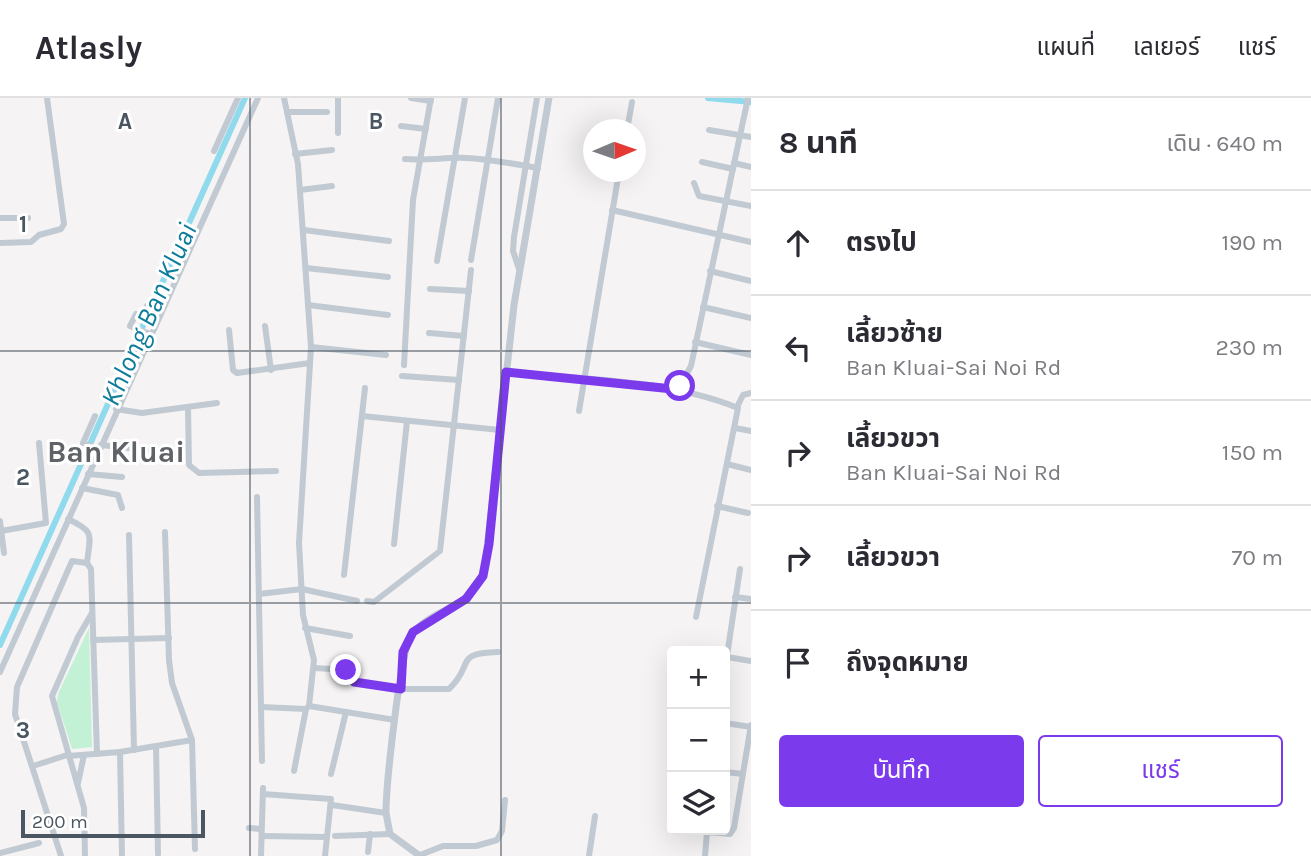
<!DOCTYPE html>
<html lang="th">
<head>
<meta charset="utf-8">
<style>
  body { margin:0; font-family:Karla,"Noto Sans Thai",sans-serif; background:#f2f2f3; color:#2b2b33 }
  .controls { position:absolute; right:21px; bottom:21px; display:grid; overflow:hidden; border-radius:7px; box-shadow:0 7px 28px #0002 }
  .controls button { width:63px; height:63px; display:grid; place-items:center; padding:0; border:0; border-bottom:2px solid #e1e1e2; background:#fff; color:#2b2b33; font:35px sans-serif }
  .compass { position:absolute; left:583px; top:21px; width:63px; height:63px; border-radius:50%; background:#fff; box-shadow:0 7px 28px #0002; rotate:88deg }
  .scale { position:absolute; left:21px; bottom:18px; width:184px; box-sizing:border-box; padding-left:7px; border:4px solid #4a5661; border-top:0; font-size:19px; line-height:24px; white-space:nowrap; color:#4a5661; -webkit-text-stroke:5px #fff; paint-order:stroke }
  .stop { position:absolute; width:21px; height:21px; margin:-16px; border:5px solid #7c3aed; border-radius:50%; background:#fff }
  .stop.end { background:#7c3aed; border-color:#fff; box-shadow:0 2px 7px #0008 }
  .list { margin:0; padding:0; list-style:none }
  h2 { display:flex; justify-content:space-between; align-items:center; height:91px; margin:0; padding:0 28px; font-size:30px }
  h2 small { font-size:23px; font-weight:400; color:#7c7c81 }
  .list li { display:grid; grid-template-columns:46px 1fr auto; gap:21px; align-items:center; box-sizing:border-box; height:105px; padding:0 28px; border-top:2px solid #e1e1e2 }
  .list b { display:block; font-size:26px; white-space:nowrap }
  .list p { margin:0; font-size:23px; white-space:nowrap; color:#7c7c81 }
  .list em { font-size:23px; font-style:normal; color:#7c7c81 }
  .actions { display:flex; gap:14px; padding:21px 28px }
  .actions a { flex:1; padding:16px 0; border:2px solid #7c3aed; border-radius:7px; text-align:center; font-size:24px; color:#7c3aed }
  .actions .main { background:#7c3aed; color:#fff }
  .icon { flex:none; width:38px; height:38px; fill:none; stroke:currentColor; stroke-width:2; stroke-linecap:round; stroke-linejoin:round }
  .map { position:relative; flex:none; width:751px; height:758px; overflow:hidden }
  header { display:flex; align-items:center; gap:42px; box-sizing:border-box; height:98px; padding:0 35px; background:#fff; border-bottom:2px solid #e1e1e2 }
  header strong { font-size:33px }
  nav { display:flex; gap:38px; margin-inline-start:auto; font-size:24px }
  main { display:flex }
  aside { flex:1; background:#fff }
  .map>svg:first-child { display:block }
</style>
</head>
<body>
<header>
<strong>Atlasly</strong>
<nav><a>แผนที่</a><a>เลเยอร์</a><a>แชร์</a></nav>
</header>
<main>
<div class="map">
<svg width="751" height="758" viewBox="0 0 751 758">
  <rect width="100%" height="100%" fill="#f5f3f3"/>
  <path fill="#c3f1d5" d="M89 530 92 649 72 651 57 604 58 596Z"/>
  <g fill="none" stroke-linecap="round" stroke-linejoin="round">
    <g stroke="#90daee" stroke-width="6">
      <path d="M708 0 751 4"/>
      <path d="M0 547 245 0"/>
    </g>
    <g stroke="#c1cad2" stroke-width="6">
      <path d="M284 0 298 66 311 249 299 445 303 517 314 562 309 608"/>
      <path d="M411 0 431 3"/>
      <path d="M287 14H327"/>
      <path d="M401 28 426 31"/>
      <path d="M627 32 632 4"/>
      <path d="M709 32 751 39"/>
      <path d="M338 35V0"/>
      <path d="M214 53 238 0"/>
      <path d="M295 56 332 52"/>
      <path d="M405 61C428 63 445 59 466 60 490 61 514 66 538 70"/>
      <path d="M702 64 733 71"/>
      <path d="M734 65 751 69"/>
      <path d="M694 85 699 98 751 108"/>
      <path d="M300 92 332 88"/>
      <path d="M612 112 751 144"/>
      <path d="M0 120H28"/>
      <path d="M304 132 389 143"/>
      <path d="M0 145 31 144 39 137 61 131 64 126 47 0"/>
      <path d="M471 162 498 0"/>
      <path d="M437 163 465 0"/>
      <path d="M306 170 388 179"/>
      <path d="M519 171 513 153 514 139 537 0"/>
      <path d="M710 173 751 183"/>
      <path d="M430 191 469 193"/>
      <path d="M308 207 388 217"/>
      <path d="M147 208 160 215"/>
      <path d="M703 209 751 220"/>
      <path d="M136 216 130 228 150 236"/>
      <path d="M265 228 271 272"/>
      <path d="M229 232 233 272 237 275 310 265"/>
      <path d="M429 235 464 238"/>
      <path d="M695 244 751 257"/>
      <path d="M311 249 386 257"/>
      <path d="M404 267 413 102 431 0"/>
      <path d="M506 274C583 281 666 281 738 310L696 519"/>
      <path d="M402 278 459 282"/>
      <path d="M673 291 680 288 691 268 748 0"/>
      <path d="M188 309 189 367 199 375 276 373"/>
      <path d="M737 309 743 297 751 295"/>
      <path d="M116 311 142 315 217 305"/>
      <path d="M579 313 619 74"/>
      <path d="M95 318 83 345 99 351"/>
      <path d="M362 318 500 332"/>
      <path d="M735 330 751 333"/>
      <path d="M101 347 174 355"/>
      <path d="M727 366 751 372"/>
      <path d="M88 376 122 379"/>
      <path d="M82 390 118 397 122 410"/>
      <path d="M257 399 262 663"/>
      <path d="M717 408 748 415"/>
      <path d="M68 421C96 434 90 437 87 465L91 471 97 656"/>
      <path d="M0 423 4 455"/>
      <path d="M1 433 46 425 39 345"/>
      <path d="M165 434 169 562 172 585 192 642 195 751"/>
      <path d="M129 437 134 652"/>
      <path d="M394 446 407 323"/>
      <path d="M344 477 365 290"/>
      <path d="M259 496 302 491 357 503"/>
      <path d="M735 499 751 501"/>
      <path d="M367 503 374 504 440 453 471 172"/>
      <path d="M305 530 350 538"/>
      <path d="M93 542 169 540"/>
      <path d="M727 559 751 563"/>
      <path d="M315 570 346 572 356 584 401 591H449C475 567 453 555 498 554"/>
      <path d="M725 571 740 471"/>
      <path d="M0 574 258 0"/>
      <path d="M261 609 306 611 309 608 395 622"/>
      <path d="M725 625 751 629"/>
      <path d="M156 648 158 756"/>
      <path d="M120 654 122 758"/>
      <path d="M68 658 120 654 192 642"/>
      <path d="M33 668 67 657"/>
      <path d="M294 673 306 611"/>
      <path d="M725 674 743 676"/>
      <path d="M331 676 346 614"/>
      <path d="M78 685 84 657"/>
      <path d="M263 696 331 701 325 758"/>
      <path d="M332 707 386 715"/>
      <path d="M249 730 261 731"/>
      <path d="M686 732 707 734"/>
      <path d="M262 738 327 739"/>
      <path d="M335 738 390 736"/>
      <path d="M368 754 370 736"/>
      <path d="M0 755 39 745"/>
      <path d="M420 757 443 748H476L497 742 502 733 505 702"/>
      <path d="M61 758 15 616 17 589 72 463 87 465"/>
      <path d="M85 758 84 710 52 598 78 539 92 515"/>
      <path d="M261 758 263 690"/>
      <path d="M589 758 595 718"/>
      <path d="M705 758 707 734 730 736 734 730 751 627"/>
    </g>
    <path stroke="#c1cad2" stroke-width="7" d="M420 758 390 736 386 715C386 690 400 550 412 536 436 507 473 513 485 469L514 207 549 0"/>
  </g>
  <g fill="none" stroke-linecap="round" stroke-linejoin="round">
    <path stroke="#7c3aed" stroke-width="9" d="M346 572 354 584 401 591 403 554 413 534 466 501 483 478 489 446 506 274 673 291 680 288"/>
  </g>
  <path fill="none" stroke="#4a5661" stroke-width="2" stroke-opacity="0.55" d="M250 0V758M501 0V758M0 253H751M0 505H751"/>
  <g text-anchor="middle" stroke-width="6" stroke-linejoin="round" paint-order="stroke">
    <g font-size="28" font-style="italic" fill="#0c7c9b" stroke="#fff">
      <text transform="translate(148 216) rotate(-66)" y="10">Khlong Ban Kluai</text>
    </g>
    <g font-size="30" font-weight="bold" fill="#5f6368" stroke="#fff">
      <text x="116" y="364">Ban Kluai</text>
    </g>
  </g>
  <g font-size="23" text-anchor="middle" font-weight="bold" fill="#4a5661" stroke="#fff" stroke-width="6" stroke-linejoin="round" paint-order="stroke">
    <text x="125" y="31">A</text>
    <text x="376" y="31">B</text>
    <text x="23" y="134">1</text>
    <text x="23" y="387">2</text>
    <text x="23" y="640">3</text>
  </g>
</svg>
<div class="controls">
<button>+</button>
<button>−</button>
<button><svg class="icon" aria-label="layers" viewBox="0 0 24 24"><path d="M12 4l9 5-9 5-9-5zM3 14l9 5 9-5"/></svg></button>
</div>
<svg class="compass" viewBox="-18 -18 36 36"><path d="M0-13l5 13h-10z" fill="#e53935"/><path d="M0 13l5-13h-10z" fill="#7c7c81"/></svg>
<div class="scale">200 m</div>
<div class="stop" style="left:680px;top:288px"></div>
<div class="stop end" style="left:346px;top:572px"></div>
</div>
<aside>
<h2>8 นาที<small>เดิน · 640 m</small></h2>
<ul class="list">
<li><svg class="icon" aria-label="ahead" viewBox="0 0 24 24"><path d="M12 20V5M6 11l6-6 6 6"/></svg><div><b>ตรงไป</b></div><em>190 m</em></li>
<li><svg class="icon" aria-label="left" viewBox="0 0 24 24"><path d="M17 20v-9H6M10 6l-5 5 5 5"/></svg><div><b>เลี้ยวซ้าย</b><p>Ban Kluai-Sai Noi Rd</p></div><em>230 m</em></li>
<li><svg class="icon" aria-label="right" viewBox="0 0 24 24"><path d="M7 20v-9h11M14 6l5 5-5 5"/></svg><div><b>เลี้ยวขวา</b><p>Ban Kluai-Sai Noi Rd</p></div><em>150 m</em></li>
<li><svg class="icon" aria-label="right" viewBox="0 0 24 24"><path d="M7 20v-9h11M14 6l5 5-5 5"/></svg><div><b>เลี้ยวขวา</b></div><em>70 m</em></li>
<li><svg class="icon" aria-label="arrive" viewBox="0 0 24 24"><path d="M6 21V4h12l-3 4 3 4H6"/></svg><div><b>ถึงจุดหมาย</b></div></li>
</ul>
<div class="actions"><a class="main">บันทึก</a><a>แชร์</a></div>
</aside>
</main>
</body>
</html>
